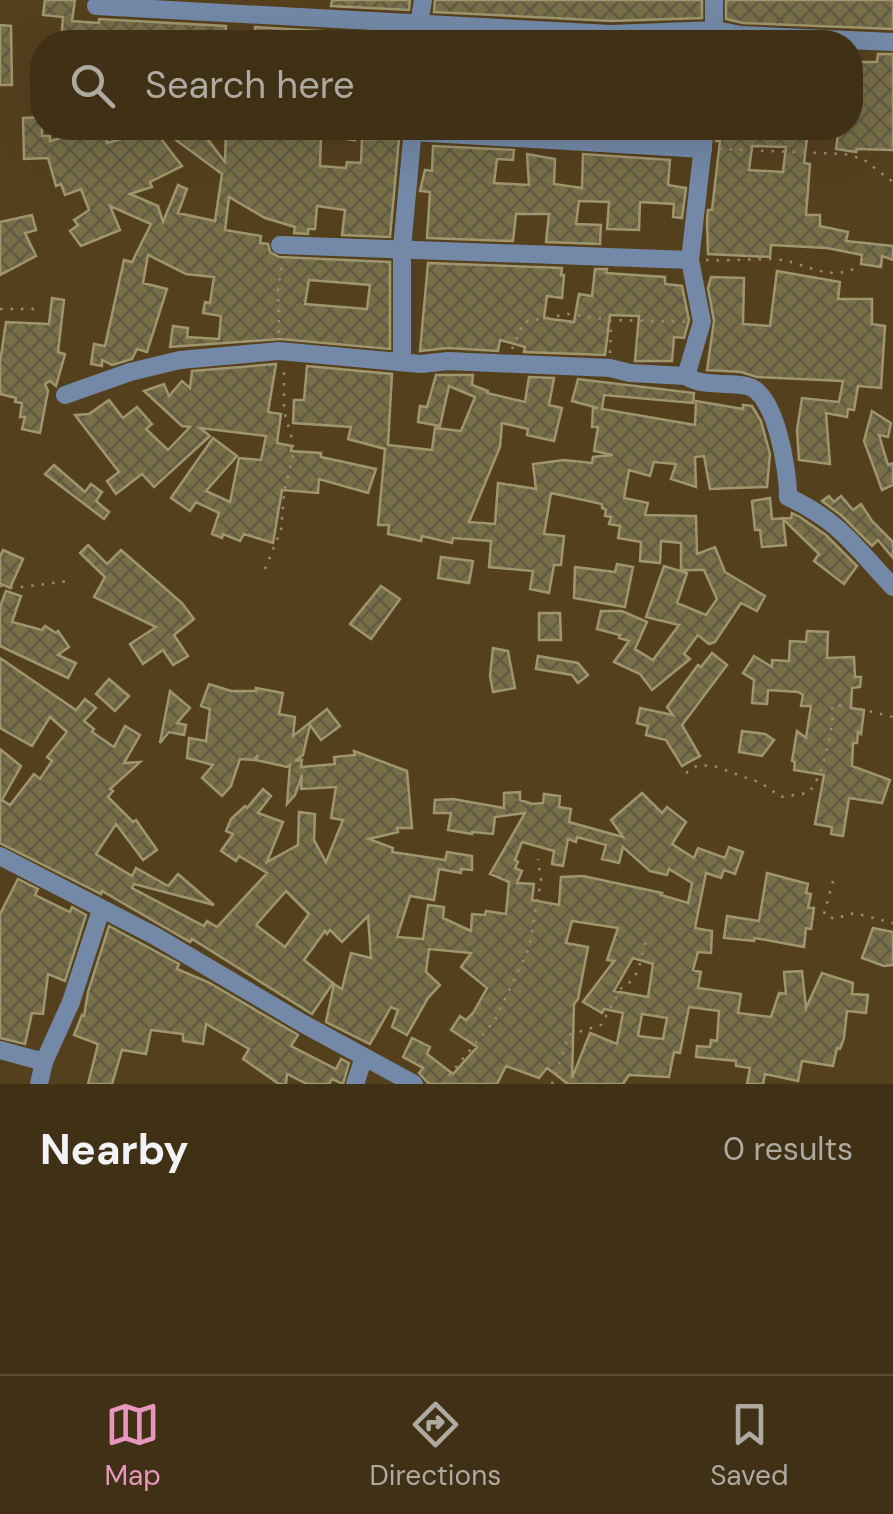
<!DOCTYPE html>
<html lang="en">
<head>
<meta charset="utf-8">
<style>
  body { margin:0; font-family:"DM Sans",sans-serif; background:#4b3c23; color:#f1f3f6 }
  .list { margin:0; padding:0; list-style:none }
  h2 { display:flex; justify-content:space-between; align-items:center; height:130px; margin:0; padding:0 40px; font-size:42px }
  h2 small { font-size:32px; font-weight:400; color:#aea9a1 }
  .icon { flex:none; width:55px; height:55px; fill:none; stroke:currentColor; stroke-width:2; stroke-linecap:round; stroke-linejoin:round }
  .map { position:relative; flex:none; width:893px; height:1084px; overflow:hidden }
  .search { position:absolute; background:#403016; box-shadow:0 10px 40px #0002; left:30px; right:30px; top:30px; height:110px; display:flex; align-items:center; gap:25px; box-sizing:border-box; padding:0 35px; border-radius:40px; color:#aea9a1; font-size:38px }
  .sheet { height:290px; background:#403016 }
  nav { display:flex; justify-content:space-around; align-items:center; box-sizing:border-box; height:140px; border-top:2px solid #594b35; background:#403016; font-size:28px; color:#aea9a1 }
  nav a { display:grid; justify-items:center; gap:5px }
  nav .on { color:#e797bd }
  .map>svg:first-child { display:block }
</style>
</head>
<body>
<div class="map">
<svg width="893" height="1084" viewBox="0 0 893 1084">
  <defs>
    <pattern id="building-cross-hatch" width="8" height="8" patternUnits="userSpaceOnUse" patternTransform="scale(2.5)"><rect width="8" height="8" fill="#786f48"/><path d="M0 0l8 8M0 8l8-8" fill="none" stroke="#615a44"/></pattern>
  </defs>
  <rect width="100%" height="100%" fill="#55401e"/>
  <g fill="url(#building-cross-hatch)" stroke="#9f966d" stroke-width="2.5" fill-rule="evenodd">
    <path d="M45 0H75L72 21 99 23V19L226 26 225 42H204V37L150 38 149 42H61L63 17 43 15Z"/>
    <path d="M332 0H410L409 10 331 6Z"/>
    <path d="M435 0H702V18L611 21 434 12Z"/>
    <path d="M726 0H893V29L743 23 726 19Z"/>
    <path d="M0 25 11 26 12 85H0Z"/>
    <path d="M255 27 369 34V42H255Z"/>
    <path d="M878 54H893V150L857 149 856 152 836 149 839 128H850V62H877Z"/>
    <path d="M42 117V136H50V141L82 132V128H106L107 143 154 130 182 166 150 182 152 187 130 194 158 206 163 222 178 185 187 189 178 213 215 221 222 174 172 137 185 128H199L225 162 226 128H357L355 140 321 136 320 166 346 168 347 162 361 163 362 139H379L380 128H400L390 237 342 235 345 210 317 206 315 229H308V234L294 233 295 227 265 218 229 197 225 230 261 236 260 243 268 244 270 252 279 257 390 262V349L280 339 170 347 173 326 188 328 187 337 219 339 221 316 203 313 205 302 210 303 214 277 186 274 148 255 143 283 167 289 147 352 137 349 132 359 112 365 102 360V366L91 364 94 344 105 346 124 260 132 262 151 224 110 206 120 230 81 246 70 231 78 225 74 220 89 210 81 189 65 195 61 184 56 186 48 158 24 159 23 118ZM309 280 370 285 367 309 305 304Z"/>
    <path d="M717 128 808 130 804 163 810 164 806 215H820V226L848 232 846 241 893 246V260L882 256 881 267 861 264 862 255 827 248 771 245 770 257 708 254 707 221 708 210H712L720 141H716ZM752 146 786 147 783 172 749 170Z"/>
    <path d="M433 146 514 150 513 160 497 159 494 183 529 185 527 154 555 159 554 184 582 188 583 154 670 160 668 185 686 188 682 218 673 217 674 204 640 202 639 230 607 229 609 202 579 201 576 224 601 225 600 244 546 242 549 214H516L513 241 427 238 430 192 420 191 425 170 432 171Z"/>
    <path d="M32 215 36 230 25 233 36 256 0 275V222Z"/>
    <path d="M428 263 562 268 561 275H564L562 298 547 296 544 318 574 322 579 294 592 296 595 269H607L606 273 665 277V284L682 286 689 320 684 338 674 337 672 361H635L639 316 610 315 605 355 524 352 525 347 500 340 498 351 448 348 420 351Z"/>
    <path d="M777 271 840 282 838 299H872V324L885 326 881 388 858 386 854 410 848 409 847 417 826 413 830 464 799 460 797 430 802 398 839 402 843 381 757 377 741 372 707 370 714 321 708 288 711 277 744 278 743 324 770 326Z"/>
    <path d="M52 298 64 300 58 352 65 354 56 386 50 381 45 384 48 391 40 433 22 429 25 417H20L22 403 15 402 16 398 0 394V363L6 322 49 324Z"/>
    <path d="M276 364 268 412 281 414 277 443 292 446 291 451 321 453V457L376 469 368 493 319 479 318 493 282 490 273 543 244 534 240 541 223 534 222 538 212 534 219 513 196 502 190 511 171 498 213 438 237 456 206 491 230 502 239 458 261 460 266 436 200 428 210 436 154 487 142 474 116 494 107 481 119 472 75 415 89 414 109 400 123 418 137 407 152 424 146 429 168 450 190 427 182 426 144 391 164 384 169 396 182 381 190 388 192 371Z"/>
    <path d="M307 366 392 374 388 445 432 450 435 428 461 431 475 397 449 386 440 426 418 422 420 406 427 407 436 375H473L472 385 488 391 487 393 525 402 529 377 554 378 549 405 562 408 554 441 527 435 528 429 502 423 500 447 469 522 495 524 498 483 536 489 533 464 564 460 592 463 593 457 613 455 594 451 598 427H592L593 408H598L572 401 578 379 694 393 693 403 604 395 602 409 695 425 696 401 743 409V405L752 406 761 421 770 454 767 487 710 489 704 456 695 457 696 487 671 479 676 464 654 462 650 476 629 470 624 498 648 503 645 515 696 516 697 554 715 547 725 572 765 596 757 611 741 603 715 642 709 644 698 635 684 654 690 659 652 690 640 674 614 662 629 641 619 638 620 635 597 629 601 611H622L647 622 635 649 653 660 679 625 646 617 664 566 687 573 677 603 706 615 717 599 704 570H681V543L661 541 660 563 640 561 641 542 618 538 620 526 609 524 611 517 605 516 606 510 602 508V504L551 493 544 534 564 536 561 565H554L549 593 530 589 533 571 489 567 491 541 453 538 452 543 422 536 421 541 388 534 389 525H378L385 449 348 439 351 427 293 423 294 400H304Z"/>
    <path d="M872 411 891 423 888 437 879 435 888 465 893 463V485L882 490 864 441Z"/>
    <path d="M54 465 85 492 91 484 102 492 96 501 109 512 104 519 45 474Z"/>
    <path d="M829 496 834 502 841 496 853 510 861 504 872 521 893 542V558L878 540 872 546 842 516 822 501Z"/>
    <path d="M770 498 772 519 791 518 792 513 800 517 826 535 857 566 844 584 814 561 819 554 783 519 786 545 762 547 760 530H755L752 501Z"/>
    <path d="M88 545 107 564 121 550 182 603 194 619 174 635 188 656 173 665 163 650 143 664 130 644 156 627 94 597 105 577 80 553Z"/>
    <path d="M3 550 23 559 10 588 0 583V557Z"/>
    <path d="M441 557 473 561 469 583 438 578Z"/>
    <path d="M617 564 633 567 625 607 574 598 575 567 615 572Z"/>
    <path d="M381 586 400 599 371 639 350 624Z"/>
    <path d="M6 591 21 596 12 622 42 630 45 626 56 633 58 631 69 647 58 655 76 663 68 678 0 646V607Z"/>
    <path d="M539 613H560L561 640H539Z"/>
    <path d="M807 631 828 632 827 658 854 657 855 677H861L860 687 852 688 851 708 864 710 861 734 858 732 857 743H853L852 766 890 780 882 803 849 798 843 836 831 834 832 827 815 824 824 775 794 770 795 762 792 761 797 731 806 738 811 706H801L803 695 798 692 768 690 767 704 752 703 754 680 743 673 754 656 772 667V660L789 661 790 641 806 642Z"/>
    <path d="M493 648 508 651 515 688 493 692 490 676Z"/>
    <path d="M712 653 727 665 682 725 700 756 682 766 666 740 646 735 648 726 637 723 640 708 673 715 667 707 698 665 701 667Z"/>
    <path d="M538 656 578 663 588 675 578 683 572 675 536 669Z"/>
    <path d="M0 658 76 710 85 699 96 708 84 721 94 729 92 732 114 747 125 726 140 735 124 763 140 762 110 789 113 791 108 797 133 822 136 820 157 850 143 860 116 824 96 854 132 876 136 868 168 886 178 874 214 905 134 884 132 888 204 926 207 921 217 927 267 873 239 856 236 861 221 851 233 834 226 831 231 819 245 806 247 808 263 789 271 796 258 813 283 822 267 862 298 845 299 812 315 814 314 840 326 862 343 820 331 818 336 787 301 789 302 775 295 795 287 804 290 765 287 767 256 760 258 755 254 760 240 759 231 786 222 796 202 778 213 765 187 758 189 738 206 741 210 709 201 706 209 684 231 691H256V688L283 693 279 714 295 717 293 736 327 709 340 726 321 740 310 725 303 755 295 761 302 760 301 767 335 764 334 757 355 755 354 751 407 771 412 828H397L398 832 369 839 393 848 392 852 445 860 447 852 472 856V870L461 869V873L439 869 434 900 410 896 397 937 423 939 428 905 444 907 443 918 471 931 472 914 485 915 486 911 506 914 509 882 490 874 525 813 495 817 493 834 472 832V834L448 830 451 813H434L435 800 453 799 504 808V793L520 792V800L533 804 543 803 544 794 560 796 559 807 571 809 569 822 623 837 611 820 642 793 662 813 667 807 686 822 672 844 694 858 698 848 725 858 729 847 743 852 735 874 724 870 721 878 706 873 695 928 712 931 711 953 698 952 693 970 701 972 698 988 741 994 738 1013 771 1017 779 993 786 994 784 972 802 971 806 1008 822 973 853 983 852 994 868 995 866 1013 847 1011 844 1038 840 1049 837 1048 833 1066 802 1061 798 1081 765 1074 763 1084H747L750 1068 736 1066V1061L696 1057 697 1046 710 1047 711 1040 717 1041 719 1011 689 1007 680 1053 674 1052 669 1077 629 1075 623 1084H568L547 1068 539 1078 506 1066 497 1084H429L419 1073 423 1068 403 1057 412 1038 430 1047 427 1054 453 1074 477 1047 451 1030 460 1016 466 1020 473 1013 487 988 461 967 471 953 429 949 426 972 440 985 428 998 407 1035 392 1027 398 1010 391 1007 370 1044 326 1022 334 984 342 989 351 953 371 958 368 916 342 942 330 930 327 934 325 931 304 960 333 983 312 1014 192 939 190 942 102 891 101 894 0 843V749L21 766 2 800 10 805 34 774 40 779 52 761 47 757 67 732 50 717 32 746 0 728ZM577 837 606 845 602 859 619 863 623 847 650 871 667 875 669 869 692 883 688 903 661 895 662 893 583 876 561 877 559 905 532 900 534 884 517 883 522 871 515 868 518 862 515 860 522 842 554 851 552 864 563 866 568 839 576 842ZM286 891 309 914 285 947 256 925ZM572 921 618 928 607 960 614 961 583 1002 602 1013 604 1009 623 1013 617 1044 590 1033 572 1078 574 1004 578 999 588 947 566 943ZM633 958 653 964 648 997 614 991ZM642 1014 667 1018 663 1039 638 1036Z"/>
    <path d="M109 679 129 696 115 711 96 694Z"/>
    <path d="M170 691 190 708 177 723 186 725 184 735 169 732 160 743Z"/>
    <path d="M742 731 765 734 774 740 762 756 739 752Z"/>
    <path d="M767 873 808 884 806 893 811 894 808 908H814L811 929 806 928 804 947 755 938 754 941 724 938 727 916 759 921Z"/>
    <path d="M18 879 38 889 35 895 70 912 72 907 86 915 65 981 48 974 43 1014 32 1013 25 1044 0 1038V914Z"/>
    <path d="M109 926 179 964 177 969 208 982 298 1035 291 1046 336 1069 341 1059 349 1063 343 1084 332 1079 329 1084H307L287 1074 286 1084H279L243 1059 249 1049 206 1024 203 1044 183 1041V1034L151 1030 146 1054 122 1050 112 1084H88L98 1044 74 1035 82 1015 84 1016 88 992Z"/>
    <path d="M873 928 893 932V965L884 966 862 958Z"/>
  </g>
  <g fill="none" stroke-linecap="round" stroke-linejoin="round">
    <g stroke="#9c8b70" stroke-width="2.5" stroke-dasharray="2.5 8" stroke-linecap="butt">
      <path d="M719 149 845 154 863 159 893 182"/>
      <path d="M706 260C728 261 750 259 771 259 801 259 828 284 857 267"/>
      <path d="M0 309H40"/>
      <path d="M279 333 278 288 283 261"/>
      <path d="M512 349 524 322 568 314 611 320 686 322"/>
      <path d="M610 353 611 321"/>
      <path d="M265 569 281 530 284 493 293 455V442L284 411V369"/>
      <path d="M0 586 14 588 69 581"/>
      <path d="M686 773 698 765 714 766 761 783 781 797 808 793C822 780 835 726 832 706L844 705 893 717"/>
      <path d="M833 881 824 914 834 919 854 913 893 923"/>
      <path d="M442 1084 495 1020 529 948 541 880 538 859"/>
      <path d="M552 1084 569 1035 601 1025 622 987C640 980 641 957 646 939"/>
    </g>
    <g stroke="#7389a7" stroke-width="18">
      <path d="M714 0V42"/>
      <path d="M96 6 611 34 716 30 741 35 893 42"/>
      <path d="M416 42 423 0"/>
      <path d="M705 128 690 260 702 322 686 376C702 387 728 382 747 386 776 392 788 470 788 497 841 522 854 546 893 587"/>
      <path d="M413 132 703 149"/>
      <path d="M280 245 690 260"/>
      <path d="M402 361V248L413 128"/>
      <path d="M65 395 130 372 180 360 279 351 421 364 448 361 610 368 630 373 686 376"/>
      <path d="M0 856 155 936 302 1023 414 1084"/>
      <path d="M0 1050 44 1062"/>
      <path d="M39 1084 44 1062 71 1002 101 910"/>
      <path d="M355 1084 364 1057"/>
    </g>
  </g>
</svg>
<div class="search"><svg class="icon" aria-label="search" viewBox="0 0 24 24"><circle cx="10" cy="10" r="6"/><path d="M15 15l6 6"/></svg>Search here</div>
</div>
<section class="sheet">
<h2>Nearby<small>0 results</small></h2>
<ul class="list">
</ul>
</section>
<nav>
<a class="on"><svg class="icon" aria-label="map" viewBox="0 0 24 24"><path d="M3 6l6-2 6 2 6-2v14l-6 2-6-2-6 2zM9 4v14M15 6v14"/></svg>Map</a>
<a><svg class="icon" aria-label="directions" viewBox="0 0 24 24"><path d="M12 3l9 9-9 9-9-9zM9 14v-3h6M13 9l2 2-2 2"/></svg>Directions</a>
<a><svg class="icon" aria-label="saved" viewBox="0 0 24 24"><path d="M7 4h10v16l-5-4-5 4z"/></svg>Saved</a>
</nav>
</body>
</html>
